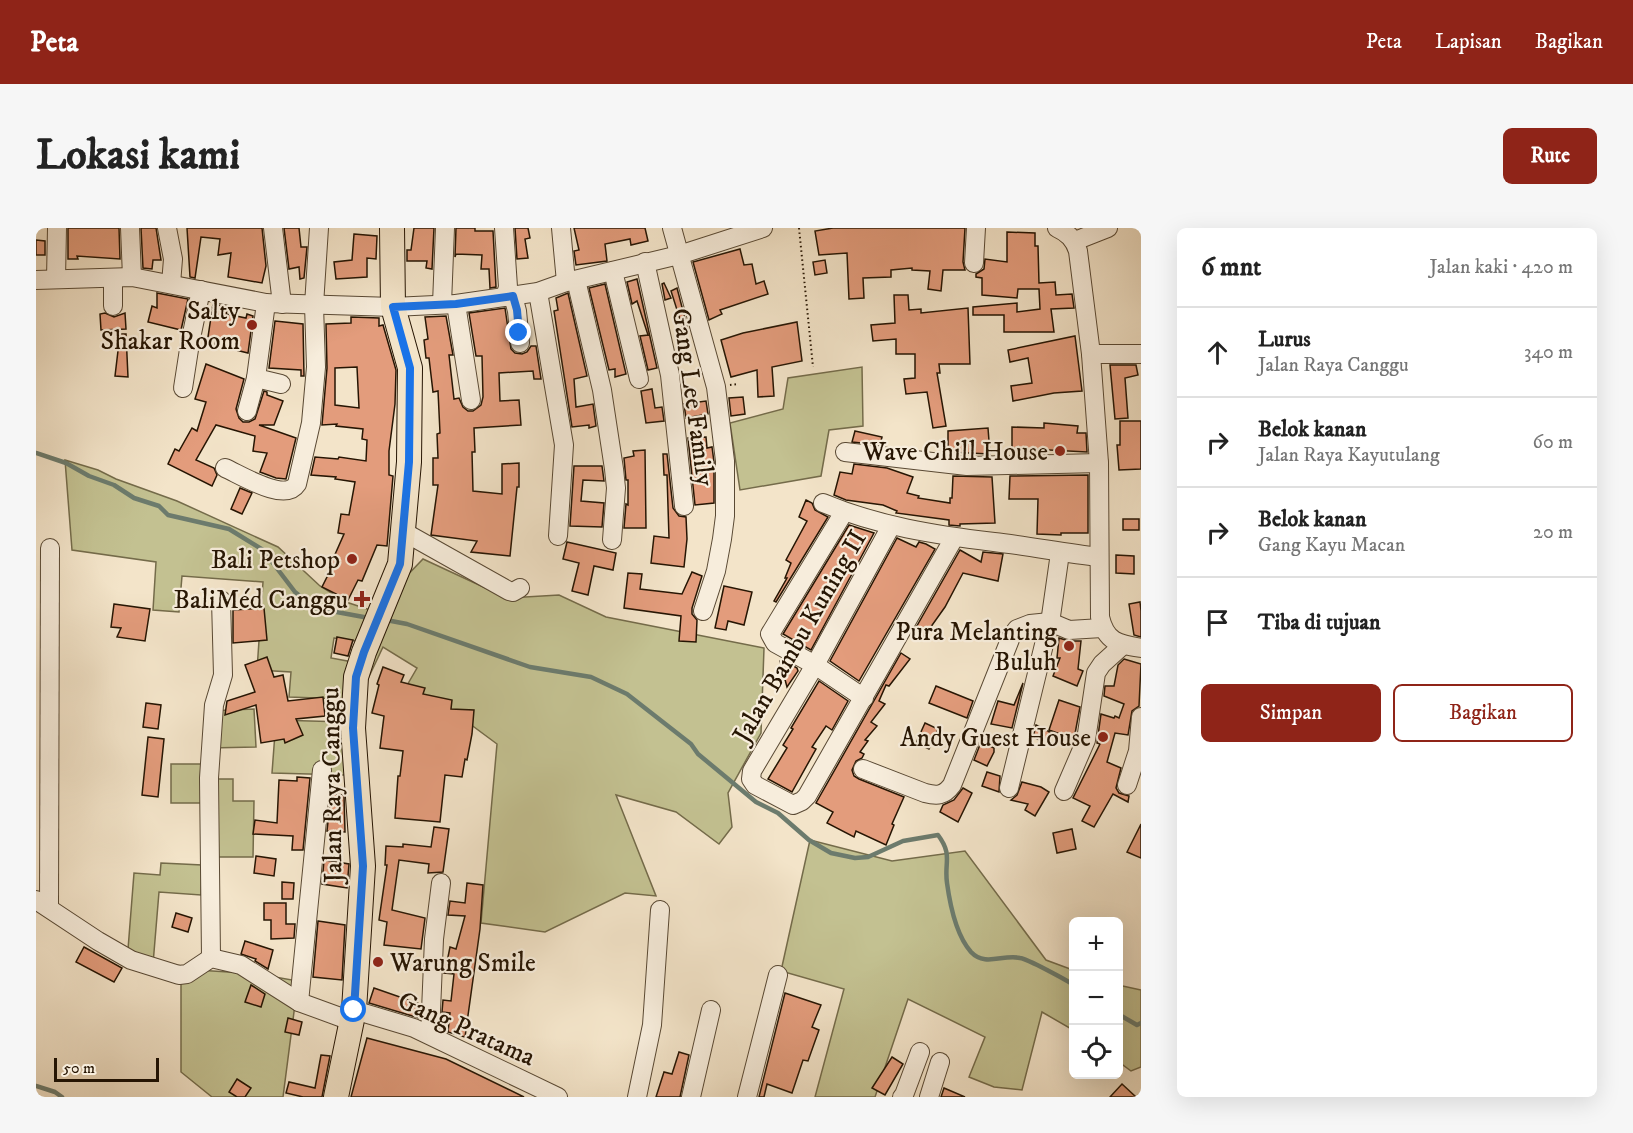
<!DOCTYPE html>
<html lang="id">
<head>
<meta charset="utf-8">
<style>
  body { margin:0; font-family:"IM FELL DW Pica",serif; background:#f6f6f6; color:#222 }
  .controls { position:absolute; right:18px; bottom:18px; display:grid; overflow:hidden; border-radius:9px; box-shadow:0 6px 24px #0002 }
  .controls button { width:54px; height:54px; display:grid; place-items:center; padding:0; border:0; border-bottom:2px solid #e0e0e0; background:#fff; color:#222; font:30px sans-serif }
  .scale { position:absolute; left:18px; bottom:15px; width:105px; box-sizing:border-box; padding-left:6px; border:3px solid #261503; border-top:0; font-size:16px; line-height:21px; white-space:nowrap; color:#261503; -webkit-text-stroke:4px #f7eddc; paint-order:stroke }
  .stop { position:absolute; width:18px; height:18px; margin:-14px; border:4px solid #1a73e8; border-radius:50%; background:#fff }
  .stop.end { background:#1a73e8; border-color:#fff; box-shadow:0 2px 6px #0008 }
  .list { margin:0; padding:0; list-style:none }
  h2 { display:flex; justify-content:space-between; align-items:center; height:78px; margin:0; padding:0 24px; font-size:26px }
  h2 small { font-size:20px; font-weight:400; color:#767676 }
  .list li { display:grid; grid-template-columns:39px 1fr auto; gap:18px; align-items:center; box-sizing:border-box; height:90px; padding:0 24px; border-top:2px solid #e0e0e0 }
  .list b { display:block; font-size:22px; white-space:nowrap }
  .list p { margin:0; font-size:20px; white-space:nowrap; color:#767676 }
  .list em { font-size:20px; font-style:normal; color:#767676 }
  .actions { display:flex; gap:12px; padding:18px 24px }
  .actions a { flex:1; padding:14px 0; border:2px solid #8f2418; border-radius:9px; text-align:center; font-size:21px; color:#8f2418 }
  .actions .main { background:#8f2418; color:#fff }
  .icon { flex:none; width:33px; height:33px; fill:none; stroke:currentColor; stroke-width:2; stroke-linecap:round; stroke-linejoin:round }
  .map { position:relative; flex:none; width:1105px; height:869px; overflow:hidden; border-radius:9px }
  header { display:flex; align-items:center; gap:36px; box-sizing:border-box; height:84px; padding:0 30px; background:#8f2418; color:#fff }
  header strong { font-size:28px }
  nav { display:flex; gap:33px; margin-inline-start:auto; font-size:21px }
  .intro { display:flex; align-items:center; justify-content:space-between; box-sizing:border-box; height:144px; padding:0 36px }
  h1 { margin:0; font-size:42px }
  .button { padding:15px 27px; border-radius:9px; background:#8f2418; color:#fff; font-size:21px; font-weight:700 }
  main { display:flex; gap:36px; padding:0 36px }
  aside { flex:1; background:#fff; border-radius:9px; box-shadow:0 6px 24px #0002 }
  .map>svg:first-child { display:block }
</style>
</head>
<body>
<header>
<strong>Peta</strong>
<nav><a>Peta</a><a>Lapisan</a><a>Bagikan</a></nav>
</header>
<div class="intro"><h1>Lokasi kami</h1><a class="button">Rute</a></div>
<main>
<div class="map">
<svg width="1105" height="869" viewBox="0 0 1105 869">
  <rect width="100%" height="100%" fill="#f3e4c9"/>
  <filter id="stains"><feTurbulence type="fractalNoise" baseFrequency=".00333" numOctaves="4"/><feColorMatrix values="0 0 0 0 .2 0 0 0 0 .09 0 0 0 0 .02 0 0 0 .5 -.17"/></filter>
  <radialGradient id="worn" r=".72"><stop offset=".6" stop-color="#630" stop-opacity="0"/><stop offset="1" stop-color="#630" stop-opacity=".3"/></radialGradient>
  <g fill="#c3c191" stroke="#746b4a" stroke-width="1.5" fill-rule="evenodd">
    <path d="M826 139 827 198 793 202 785 248 704 262 694 195 747 181 752 150Z"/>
    <path d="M29 232 62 242 80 251 141 273 242 319 284 358 310 374 337 383 387 331 471 370 523 367 570 389 728 420 725 505 692 565 696 599 683 616 640 584 580 567 620 668 589 665 509 704 445 695 461 516 415 482 366 466 381 440 347 419 330 455 309 547 236 545 240 492 309 494 308 471 253 469 255 444 221 442 227 354 146 348 143 384 117 382 120 334 36 322ZM298 410 320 413 317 434 295 430Z"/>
    <path d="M218 481 220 519 173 520 171 483Z"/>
    <path d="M135 536H173V551H197V573H218L217 629H172L173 575H135Z"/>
    <path d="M774 612 856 633 929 623 1010 732 1037 742V802L1006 784 986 862 958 859 933 849 949 809 872 771 839 869H779L808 761 745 743Z"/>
    <path d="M125 635 166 637 165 667 123 664 117 736 91 734 98 645 124 647Z"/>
    <path d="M145 741 222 746 262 753 247 869H176L145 844Z"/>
    <path d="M1082 757 1105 762V839L1095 843 1083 834Z"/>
  </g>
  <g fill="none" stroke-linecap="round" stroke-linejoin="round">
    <g stroke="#6c7b6d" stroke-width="4.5">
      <path d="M0 225 30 235 53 248 78 257 98 270 123 278 132 287 193 301 227 322 259 364 279 380 333 390"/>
      <path d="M350 392 371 396 494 439 555 449 591 466 655 516 662 526 720 574 742 585 773 612 795 625 819 630 832 629 867 613 902 607C917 627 908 634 911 655 914 677 920 707 935 724 949 739 967 726 984 730 992 731 1030 752 1038 757"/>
      <path d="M1082 786 1101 797 1105 795"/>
      <path d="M0 858 19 864 26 869"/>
    </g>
  </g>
  <g fill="#e39c7c" stroke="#261503" stroke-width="1.5" fill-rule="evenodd">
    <path d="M32 0H83L84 31 41 28 42 31H32Z"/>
    <path d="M105 0H120L125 32H117L116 41 107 40Z"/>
    <path d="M151 0H226L230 38 226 55 192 49 195 25 182 27 184 11 165 9 159 50 154 49Z"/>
    <path d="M248 0H263L265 19H271L268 50 264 51 263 39 253 41Z"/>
    <path d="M378 0H398L396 41 390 40 391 33H371V22H375Z"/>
    <path d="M420 0H439V3H457L460 59 454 60 453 41H445L446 27 420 26 419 29Z"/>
    <path d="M479 0H492L494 10 489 11 492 30 481 31Z"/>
    <path d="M538 0H609L612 13 595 17 594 11 569 16 571 33 540 37 538 23 543 22Z"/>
    <path d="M797 0H929L927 34 929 42H907L905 63 892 61 894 43 876 42V40L855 42V49L827 50 828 70 813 71 811 25 783 27 779 3Z"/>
    <path d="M971 4 999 5V18H1002L1003 55 1019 54 1020 67 1036 66 1038 80 1015 81 1018 104H968V87H937V79L981 75V84L1004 81 1003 61H982L981 70 946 67V50L940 49V46L948 41 949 31 971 34Z"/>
    <path d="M318 6 341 8 340 31 331 30V49L300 51 298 34 316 32Z"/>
    <path d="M0 12 9 13V27H0Z"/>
    <path d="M704 21 708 37 716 36 720 56 728 53 732 66 684 82 686 86 673 92 657 34Z"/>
    <path d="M789 32 791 45 779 47 777 34Z"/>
    <path d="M601 51 621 140 612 142 604 108 612 107 601 73 596 76 591 54Z"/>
    <path d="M628 55 635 70 629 72 626 56Z"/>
    <path d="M569 56 590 146 579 149V141L573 142 553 60Z"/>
    <path d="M641 60 652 102 648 104 635 63Z"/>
    <path d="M121 65 152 71 145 102 112 94 116 78 121 80Z"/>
    <path d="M532 65 551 148 538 151 540 179 557 176 560 198 553 200V197L536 199 518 83 522 82 520 70Z"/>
    <path d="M858 67H872L873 82 885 81V85L932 80 934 136H903L904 145H901L910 198 897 200 891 164 870 166 868 151 879 150V126H860V111L837 113 835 97 859 95Z"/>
    <path d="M177 76 192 79 190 86 210 90 211 86 217 88 212 125 179 117 180 111 172 109Z"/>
    <path d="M469 80 475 121 479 125 486 126 491 124 495 118H500L505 151H498L497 143 463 145 464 173 483 172 485 197 438 200 439 224H436L437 263 466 266V236L483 235V259H481L474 328 435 324 441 313 395 307 402 257H397V230H402L401 206 404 205 402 163 397 164 393 130H390L388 112 392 111 389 89 410 88 417 127H413L418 171 423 170 427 179 432 183H437L445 177 447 169 446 128H440L433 85Z"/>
    <path d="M69 85 78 89 89 85 90 101 65 102 64 86Z"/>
    <path d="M315 89 343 90V98L347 97 360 142 359 176 353 223V247L357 248 351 318 341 317 326 353 322 352 312 372 286 359 295 341 293 340 308 306 302 305 305 286 313 287 319 254 299 251 300 249 275 247 279 229 302 231 303 229 330 233 331 212 326 211 327 201 300 198 301 196 286 197 291 140 290 96 315 95ZM321 139 323 180 299 177V140Z"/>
    <path d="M239 93 267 96 268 148H265V142L233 140Z"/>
    <path d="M761 94 766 133 736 139 738 168 722 169 721 142 695 149 685 112 707 105Z"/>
    <path d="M84 106H90L92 149 79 148Z"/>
    <path d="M1039 108 1046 163 1018 165 977 173 975 158 996 155 992 130 974 134 972 122Z"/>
    <path d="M170 136 208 151 200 181 203 190 207 194H213L219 191 228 163 231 164V167L247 173 238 197H223L260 210 250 251 240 250 224 244 231 225 217 223 219 208 180 197 160 232 178 240 181 247 176 258 132 236 139 221 143 223 156 200 161 203 170 174 159 171Z"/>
    <path d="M1074 137H1100L1102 147 1089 150 1092 190 1079 191Z"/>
    <path d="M616 161 619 180 626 179 628 193 610 195 605 163Z"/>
    <path d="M707 169 709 186 695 188 693 170Z"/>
    <path d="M670 173 672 186 650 190 648 176Z"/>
    <path d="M1084 193H1105V241L1083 242 1081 217H1084Z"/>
    <path d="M1008 195 1042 198 1041 205H1050L1051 224 976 220V199L1008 200Z"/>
    <path d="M952 200 954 226 912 224V203Z"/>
    <path d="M819 203 846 209 844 217 816 214Z"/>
    <path d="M670 209 671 220 676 219 678 234V275L659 277 652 210Z"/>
    <path d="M609 222 610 300H588L590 276 592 277V252H590L588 230 598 228 597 223Z"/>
    <path d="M627 226H631L637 280 643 288 650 289 651 311 648 339 615 335 618 308 633 310 631 247H628Z"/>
    <path d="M818 236 851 240 877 249 871 265 883 268 882 270 914 275V270H916L917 248 956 249 959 295 924 296V298L913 297V292L860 285 861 283 847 277 810 272 798 267 804 244 816 246Z"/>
    <path d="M538 238H566L568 253 547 252 545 273 568 275 566 299 534 298Z"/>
    <path d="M1052 247V305H1025V307L1001 306 1002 271H973L974 248Z"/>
    <path d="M204 260 216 265 206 286 195 281Z"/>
    <path d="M770 272 776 275 779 282 792 289 740 374 738 373 751 350H749L755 335 750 332 771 293 763 289Z"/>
    <rect x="1087" y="291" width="16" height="11"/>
    <path d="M813 297 838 305 775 422 747 406Z"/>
    <path d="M861 310 880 319 883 314 890 316 899 321 823 453 794 433Z"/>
    <path d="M531 314 580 325 577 342 558 338 552 367 536 363 543 335 527 331Z"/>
    <path d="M924 322 945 334 947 324 967 326 962 353 927 345 909 379 887 410 878 403Z"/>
    <path d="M1080 327 1098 328V346L1080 345Z"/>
    <path d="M656 344 666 348 656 380V386L661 392 660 414 643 413 645 388 588 380 592 345 606 346 604 361 646 366Z"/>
    <path d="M688 358 716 364 708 397 692 393 690 402 679 400Z"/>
    <path d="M1104 374 1105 383V409L1098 407 1093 376Z"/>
    <path d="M78 376 114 381 109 413 81 409 85 400 75 399Z"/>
    <path d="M228 380 231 412 197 415V382Z"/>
    <path d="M301 409 317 412 312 428 298 425Z"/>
    <path d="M1023 410 1033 413H1045L1042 441 1047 443 1041 458 1017 448 1024 430H1021Z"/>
    <path d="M865 425 874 431 853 458 850 457 843 473 849 476 835 494 841 498 829 512 832 513 824 524 828 526 826 530 820 533 816 542 818 548 823 551 868 569 856 596 858 597 850 617 820 603 818 609 791 595 797 584 780 575Z"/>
    <path d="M231 429 238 449 247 447 252 473 287 469 289 488 260 491 267 507 249 515 248 511 225 515 220 477 189 487 191 473 219 464 209 437Z"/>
    <path d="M1088 431 1105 436 1103 478 1096 483 1092 507 1079 505 1071 534 1085 540 1080 560 1083 565 1093 568 1092 574 1077 566 1058 599 1046 593 1054 578 1037 570 1064 516 1061 515 1065 486 1078 490 1079 488 1083 490 1088 476 1068 468 1069 458H1078L1082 437Z"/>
    <path d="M747 432 761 440 762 443 751 459 744 433Z"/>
    <path d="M347 439 368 447 365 454 389 460 387 466 416 472 415 481 438 482 436 506 431 532 429 531 426 549 409 547 404 594 359 590 362 548H364L367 523 344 520 348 488 336 485 343 457 341 456Z"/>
    <path d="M783 453 812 473 796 502 790 498 776 519 780 521 756 564 732 551 751 520 747 517 757 501 755 500Z"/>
    <path d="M987 455 976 500 955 496 962 473 978 477Z"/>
    <path d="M900 458 937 473 931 490 893 475Z"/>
    <path d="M1023 472 1044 479 1038 511 1013 502Z"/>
    <path d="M110 475 125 477 122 501 107 499Z"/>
    <path d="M889 495 902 501 893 521 880 515Z"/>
    <path d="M1000 497 1014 504 1008 514 997 509Z"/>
    <path d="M112 509 128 511 122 569 106 567Z"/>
    <path d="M945 514 958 520V524L951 538 938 532Z"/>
    <path d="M951 544 964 548 963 564 946 558Z"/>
    <path d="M261 549 274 550 267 622H256L257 608 217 606 219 592 241 595 243 552 261 553Z"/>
    <path d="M986 554 1005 559 1013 564 999 588 989 582 992 576 975 572 981 567Z"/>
    <path d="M927 560 936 565 922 594 904 584 907 577 918 572Z"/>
    <path d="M295 566 308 567 309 604 291 603Z"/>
    <path d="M1105 596V630L1091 624Z"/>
    <path d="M398 599 413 601 407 644 392 645 393 636 363 632 356 682 389 690 385 721 348 717 351 694 343 692 351 637H349L350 618 367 619V616L395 619Z"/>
    <path d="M1036 601 1040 621 1021 625 1017 605Z"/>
    <path d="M220 628 240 631 238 648 218 645Z"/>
    <path d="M288 632 313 636 311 660 286 656Z"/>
    <path d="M246 654 258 655 257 671H246Z"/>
    <path d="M431 655 447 657 444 701 429 809 412 804 414 785 406 784 407 772 415 773 418 746 408 745V734H411L414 719 420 721 429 688 412 687 414 673 429 675Z"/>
    <path d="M228 675H250V696H259L258 710 235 711V692H228Z"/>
    <path d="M140 685 156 690 152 704 136 699Z"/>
    <path d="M282 693 309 697 306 752 277 749Z"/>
    <path d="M209 713 237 722 232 741 219 733 220 731 205 726Z"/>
    <path d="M48 719 86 740 78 754 40 734Z"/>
    <path d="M215 757 229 766 225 779 209 774Z"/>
    <path d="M338 760 384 776 383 790 333 775Z"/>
    <path d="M749 765 785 777 776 799 783 802 772 833 767 832 756 865 731 856 728 869H723Z"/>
    <path d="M252 790 266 794 263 807 249 804Z"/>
    <path d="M331 810 410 831 488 869H315Z"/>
    <path d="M643 824 653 827 644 869H620L628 844 636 846Z"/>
    <path d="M285 827 294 828 286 869H267L250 865 253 854 279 860Z"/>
    <path d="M856 829 867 836 849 867 836 860Z"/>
    <path d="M201 851 215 860 209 869H201L193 864Z"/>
    <path d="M1086 856 1100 869H1074Z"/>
    <path d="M908 860 929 869H905Z"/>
  </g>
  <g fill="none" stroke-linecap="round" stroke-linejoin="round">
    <defs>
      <g id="minor">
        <path d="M94 0 96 49"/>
        <path d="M131 0 137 31 135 56"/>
        <path d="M237 0 246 76"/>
        <path d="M468 0 472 59 469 69"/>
        <path d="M525 0 530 54"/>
        <path d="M636 0 680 159 689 233V288L686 311 680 343 667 383"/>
        <path d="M1021 0C1032 5 1038 11 1042 23L1055 126 1063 235 1064 389C1070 414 1082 416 1105 420"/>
        <path d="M1039 13 1072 0"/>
        <path d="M609 34 634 147 648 278"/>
        <path d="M938 35 940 0"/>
        <path d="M577 43 603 151"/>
        <path d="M20 51 21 0"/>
        <path d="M0 52 96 49 230 75 357 79 420 76 502 64 530 54 643 27 727 0"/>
        <path d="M540 52 566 162 578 241 580 260 576 312"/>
        <path d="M502 64 528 217 522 308"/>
        <path d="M477 68 481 83 484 115"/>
        <path d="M230 75 220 150 245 156"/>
        <path d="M406 76 409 0"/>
        <path d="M420 76 435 172"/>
        <path d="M77 78V50"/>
        <path d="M1055 126H1105"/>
        <path d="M147 160 154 115 165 62"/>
        <path d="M211 183 220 150"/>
        <path d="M809 224 931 238 1063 235"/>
        <path d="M189 240C205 247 249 275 261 256L275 195 280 139 278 77 283 0"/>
        <path d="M787 275C842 298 899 307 958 314 993 318 1028 325 1063 329"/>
        <path d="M808 284 734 406 739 415 779 437 828 470"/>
        <path d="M855 298 779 437 716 543 715 551 719 557 757 577 766 573 771 568 918 310"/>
        <path d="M368 304 473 363 477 364 484 360"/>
        <path d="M827 541 889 565C901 568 908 568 916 557L975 409 981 401 994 396 1014 394 1033 402 1066 400"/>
        <path d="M1091 557 1102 523 1105 489"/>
        <path d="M973 560 1015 388 1024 325"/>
        <path d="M1028 563 1050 512 1060 445 1066 436 1087 417"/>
        <path d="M0 672 62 713 95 732 143 747 151 746 175 730 205 737 263 774 315 793"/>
        <path d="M13 680 14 320"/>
        <path d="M175 730 173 550 178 477 187 447 185 372"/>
        <path d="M263 774 286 542"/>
        <path d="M318 782 378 800 522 869"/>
        <path d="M394 807 398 711 405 655"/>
        <path d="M601 869 616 797 624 682"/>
        <path d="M655 869 675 782"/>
        <path d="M711 869 742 747"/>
        <path d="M866 869 868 867 884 824"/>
        <path d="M893 869 904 834"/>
      </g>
      <path id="major" d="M300 869 318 782 327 638 317 500 320 449 328 424 364 336 373 234 374 140 357 79 356 0"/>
    </defs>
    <use href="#minor" stroke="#594934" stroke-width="20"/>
    <use href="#major" stroke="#261503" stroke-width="26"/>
    <g stroke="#261503" stroke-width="2" stroke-dasharray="1.5 3" stroke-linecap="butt">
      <path d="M763 0 777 139"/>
      <path d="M694 157 702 156"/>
    </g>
    <use href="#minor" stroke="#f7eddc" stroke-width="18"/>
    <use href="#major" stroke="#f3e4c9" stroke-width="24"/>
  </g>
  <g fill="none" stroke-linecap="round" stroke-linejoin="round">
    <path stroke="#1a73e8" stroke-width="8" d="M318 782 327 638 317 500 320 449 328 424 364 336 373 234 374 140 357 79 420 76 477 68 481 82 483 105"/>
  </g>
  <g fill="#8f2418" stroke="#f7eddc" stroke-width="2">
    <circle cx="216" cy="97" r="6"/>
    <circle cx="1024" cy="223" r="6"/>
    <circle cx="316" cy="331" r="6"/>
    <path d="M323 362h6v6h6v6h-6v6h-6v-6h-6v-6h6z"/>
    <circle cx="1033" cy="418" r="6"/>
    <circle cx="1067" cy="509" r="6"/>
    <circle cx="342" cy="734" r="6"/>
  </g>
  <g text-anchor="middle" stroke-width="4.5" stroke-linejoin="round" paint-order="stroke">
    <g font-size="26" fill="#261503" stroke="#f7eddc" text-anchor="end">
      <text x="204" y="91">Salty<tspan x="204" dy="30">Shakar Room</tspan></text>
      <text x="1012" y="232">Wave Chill House</text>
      <text x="304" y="340">Bali Petshop</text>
      <text x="312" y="380">BaliMéd Canggu</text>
      <text x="1021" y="412">Pura Melanting<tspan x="1021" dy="30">Buluh</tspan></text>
      <text x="1055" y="518">Andy Guest House</text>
      <text x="354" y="743" text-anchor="start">Warung Smile</text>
    </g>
    <g font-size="26" fill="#261503" stroke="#f7eddc">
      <text transform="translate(658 169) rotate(82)" y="9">Gang Lee Family</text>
      <text transform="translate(763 408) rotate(-60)" y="9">Jalan Bambu Kuning II</text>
      <text transform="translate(295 557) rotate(-91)" y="9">Jalan Raya Canggu</text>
      <text transform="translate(431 800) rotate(24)" y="9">Gang Pratama</text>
    </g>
  </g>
  <rect width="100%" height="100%" filter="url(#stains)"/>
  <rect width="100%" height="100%" fill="url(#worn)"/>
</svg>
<div class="controls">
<button>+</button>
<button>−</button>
<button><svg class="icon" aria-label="locate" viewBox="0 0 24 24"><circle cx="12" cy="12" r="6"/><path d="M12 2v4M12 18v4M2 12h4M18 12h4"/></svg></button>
</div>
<div class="scale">50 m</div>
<div class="stop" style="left:318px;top:782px"></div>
<div class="stop end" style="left:483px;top:105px"></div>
</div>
<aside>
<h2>6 mnt<small>Jalan kaki · 420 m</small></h2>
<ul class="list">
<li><svg class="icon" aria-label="ahead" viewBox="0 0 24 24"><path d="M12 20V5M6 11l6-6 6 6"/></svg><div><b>Lurus</b><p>Jalan Raya Canggu</p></div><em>340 m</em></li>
<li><svg class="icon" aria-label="right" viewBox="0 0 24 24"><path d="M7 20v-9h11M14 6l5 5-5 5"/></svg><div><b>Belok kanan</b><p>Jalan Raya Kayutulang</p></div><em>60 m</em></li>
<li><svg class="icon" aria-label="right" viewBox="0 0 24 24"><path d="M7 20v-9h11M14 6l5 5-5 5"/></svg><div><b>Belok kanan</b><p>Gang Kayu Macan</p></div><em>20 m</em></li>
<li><svg class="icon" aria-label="arrive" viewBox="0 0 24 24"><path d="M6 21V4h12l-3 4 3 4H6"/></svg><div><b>Tiba di tujuan</b></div></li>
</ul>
<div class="actions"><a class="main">Simpan</a><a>Bagikan</a></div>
</aside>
</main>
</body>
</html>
